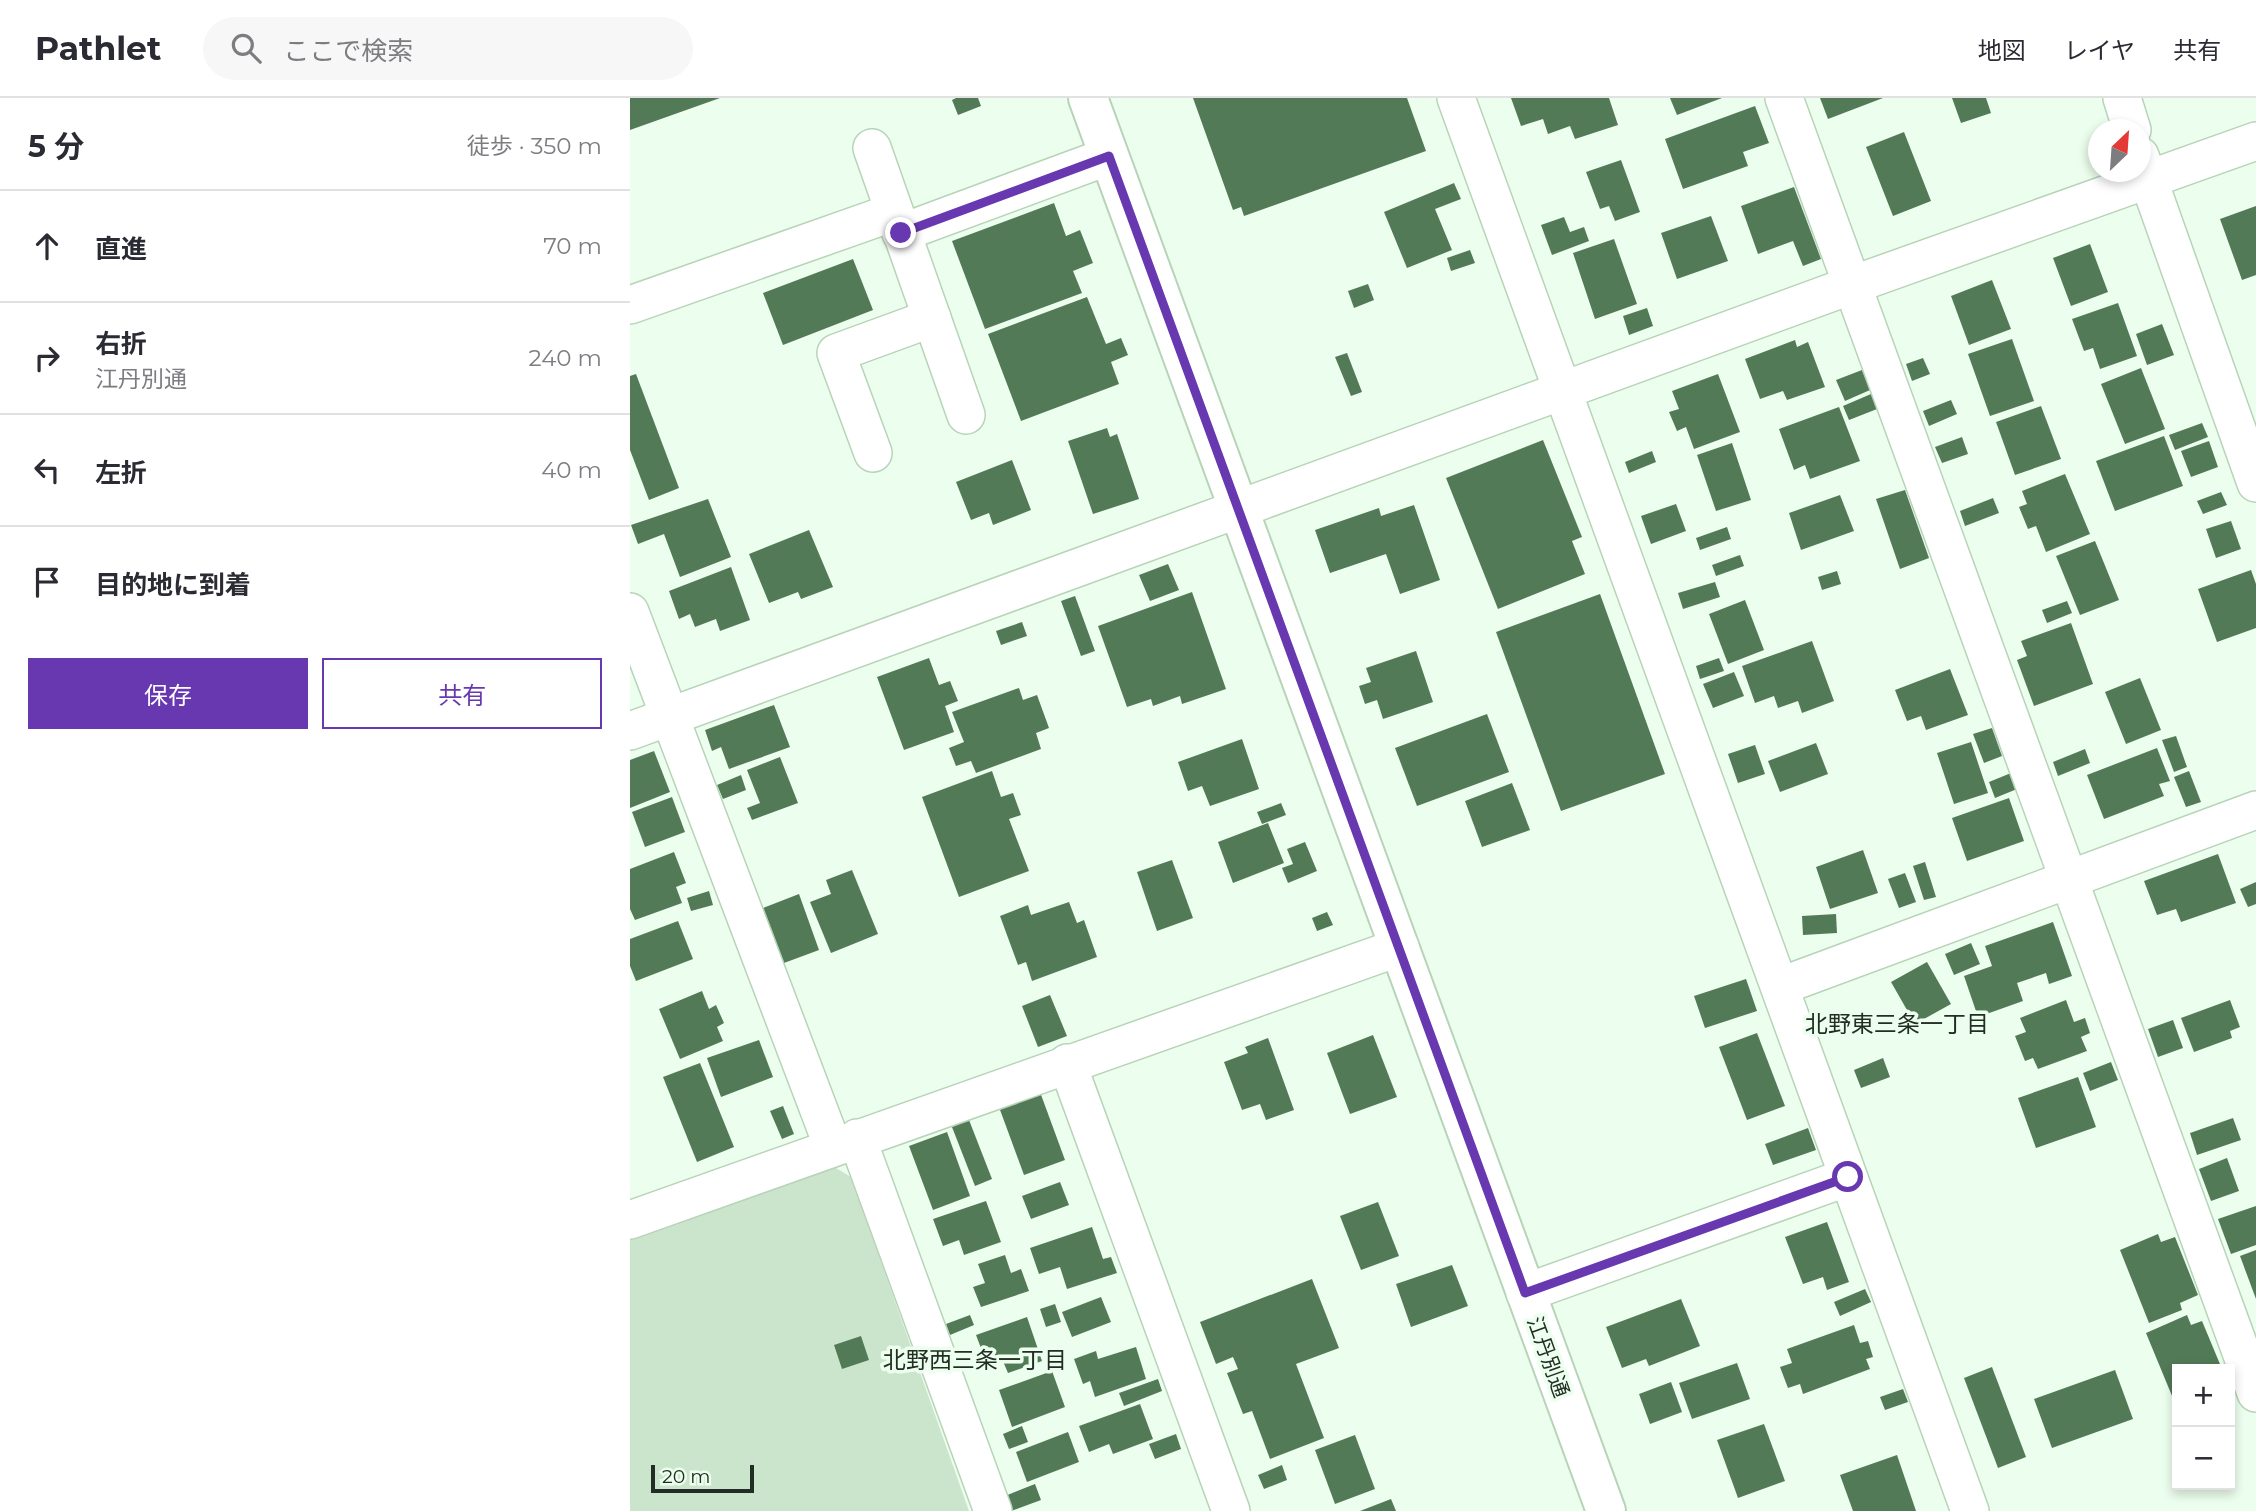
<!DOCTYPE html>
<html lang="ja">
<head>
<meta charset="utf-8">
<style>
  body { margin:0; font-family:Montserrat,"Noto Sans JP",sans-serif; background:#f7f7f7; color:#2b2b33 }
  .controls { position:absolute; right:21px; bottom:21px; display:grid; overflow:hidden; border-radius:0px; box-shadow:0 4px 10px #0003 }
  .controls button { width:63px; height:63px; display:grid; place-items:center; padding:0; border:0; border-bottom:2px solid #e1e1e2; background:#fff; color:#2b2b33; font:35px sans-serif }
  .compass { position:absolute; left:1458px; top:21px; width:63px; height:63px; border-radius:50%; background:#fff; box-shadow:0 4px 10px #0003; rotate:25deg }
  .scale { position:absolute; left:21px; bottom:18px; width:103px; box-sizing:border-box; padding-left:7px; border:4px solid #222d23; border-top:0; font-size:19px; line-height:24px; white-space:nowrap; color:#222d23; -webkit-text-stroke:5px #ecfeed; paint-order:stroke }
  .stop { position:absolute; width:21px; height:21px; margin:-16px; border:5px solid #6838b0; border-radius:50%; background:#fff }
  .stop.end { background:#6838b0; border-color:#fff; box-shadow:0 2px 7px #0008 }
  .list { margin:0; padding:0; list-style:none }
  h2 { display:flex; justify-content:space-between; align-items:center; height:91px; margin:0; padding:0 28px; font-size:30px }
  h2 small { font-size:23px; font-weight:400; color:#7c7c81 }
  .list li { display:grid; grid-template-columns:46px 1fr auto; gap:21px; align-items:center; box-sizing:border-box; height:112px; padding:0 28px; border-top:2px solid #e1e1e2 }
  .list b { display:block; font-size:26px; white-space:nowrap }
  .list p { margin:0; font-size:23px; white-space:nowrap; color:#7c7c81 }
  .list em { font-size:23px; font-style:normal; color:#7c7c81 }
  .actions { display:flex; gap:14px; padding:21px 28px }
  .actions a { flex:1; padding:16px 0; border:2px solid #6838b0; border-radius:0px; text-align:center; font-size:24px; color:#6838b0 }
  .actions .main { background:#6838b0; color:#fff }
  .icon { flex:none; width:38px; height:38px; fill:none; stroke:currentColor; stroke-width:2; stroke-linecap:round; stroke-linejoin:round }
  .map { position:relative; flex:none; width:1626px; height:1413px; overflow:hidden }
  header { display:flex; align-items:center; gap:42px; box-sizing:border-box; height:98px; padding:0 35px; background:#fff; border-bottom:2px solid #e1e1e2 }
  header strong { font-size:33px }
  nav { display:flex; gap:38px; margin-inline-start:auto; font-size:24px }
  .search { width:490px; height:63px; background:#f7f7f7; display:flex; align-items:center; gap:18px; box-sizing:border-box; padding:0 24px; border-radius:38px; color:#7c7c81; font-size:26px }
  main { display:flex }
  aside { flex:1; background:#fff }
  .map>svg:first-child { display:block }
</style>
</head>
<body>
<header>
<strong>Pathlet</strong>
<div class="search"><svg class="icon" aria-label="search" viewBox="0 0 24 24"><circle cx="10" cy="10" r="6"/><path d="M15 15l6 6"/></svg>ここで検索</div>
<nav><a>地図</a><a>レイヤ</a><a>共有</a></nav>
</header>
<main>
<aside>
<h2>5 分<small>徒歩 · 350 m</small></h2>
<ul class="list">
<li><svg class="icon" aria-label="ahead" viewBox="0 0 24 24"><path d="M12 20V5M6 11l6-6 6 6"/></svg><div><b>直進</b></div><em>70 m</em></li>
<li><svg class="icon" aria-label="right" viewBox="0 0 24 24"><path d="M7 20v-9h11M14 6l5 5-5 5"/></svg><div><b>右折</b><p>江丹別通</p></div><em>240 m</em></li>
<li><svg class="icon" aria-label="left" viewBox="0 0 24 24"><path d="M17 20v-9H6M10 6l-5 5 5 5"/></svg><div><b>左折</b></div><em>40 m</em></li>
<li><svg class="icon" aria-label="arrive" viewBox="0 0 24 24"><path d="M6 21V4h12l-3 4 3 4H6"/></svg><div><b>目的地に到着</b></div></li>
</ul>
<div class="actions"><a class="main">保存</a><a>共有</a></div>
</aside>
<div class="map">
<svg width="1626" height="1413" viewBox="0 0 1626 1413">
  <rect width="100%" height="100%" fill="#ecfeed"/>
  <path fill="#cbe5cd" d="M201 1067 221 1079 339 1413H0V1140Z"/>
  <g fill="#527a57">
    <path d="M0 0H90L0 32Z"/>
    <path d="M326 0H348L351 8 328 17 322 2Z"/>
    <path d="M563 0H777L796 53 614 118 611 109 603 112Z"/>
    <path d="M881 0H979L988 27 945 41 940 28 918 36 913 21 891 28Z"/>
    <path d="M1040 0H1092L1047 17Z"/>
    <path d="M1190 0H1253L1198 21Z"/>
    <path d="M1322 0H1356L1361 15 1331 25Z"/>
    <path d="M1125 8 1139 45 1113 54 1118 68 1053 91 1035 41Z"/>
    <path d="M1274 34 1301 103 1263 118 1236 49Z"/>
    <path d="M991 62 1010 114 985 123 979 108 970 111 956 74Z"/>
    <path d="M824 85 831 101 805 111 822 152 777 170 754 114Z"/>
    <path d="M1164 89 1191 161 1173 168 1163 143 1128 156 1111 108Z"/>
    <path d="M424 105 436 138 450 132 463 165 443 173 452 195 355 231 322 143Z"/>
    <path d="M1626 108V177L1612 182 1590 121Z"/>
    <path d="M1081 118 1098 163 1047 181 1031 135Z"/>
    <path d="M934 119 940 134 954 129 959 143 922 157 911 127Z"/>
    <path d="M984 141 1007 206 965 221 943 155Z"/>
    <path d="M1460 146 1478 194 1441 208 1423 160Z"/>
    <path d="M840 152 845 165 821 173 817 160Z"/>
    <path d="M223 161 243 212 153 247 133 195Z"/>
    <path d="M1362 182 1381 231 1339 247 1321 198Z"/>
    <path d="M738 186 744 202 724 210 718 193Z"/>
    <path d="M457 199 476 246 491 240 498 257 481 264 489 286 391 323 358 236Z"/>
    <path d="M1488 205 1507 258 1470 271 1463 250 1454 253 1442 221Z"/>
    <path d="M1017 210 1023 228 999 237 993 218Z"/>
    <path d="M1532 226 1544 257 1517 267 1506 236Z"/>
    <path d="M1382 241 1404 303 1360 318 1338 256Z"/>
    <path d="M1165 242 1167 249 1178 244 1195 289 1157 302 1153 293 1130 301 1115 261Z"/>
    <path d="M717 255 732 294 721 298 705 259Z"/>
    <path d="M1293 260 1300 276 1282 283 1276 266Z"/>
    <path d="M1511 270 1535 331 1495 346 1471 286Z"/>
    <path d="M1232 272 1240 292 1215 303 1206 282Z"/>
    <path d="M6 276 49 390 19 402 0 352V278Z"/>
    <path d="M1088 276 1110 334 1064 351 1056 329 1047 333 1039 314 1049 311 1042 293Z"/>
    <path d="M1241 296 1247 311 1219 322 1213 308Z"/>
    <path d="M1321 302 1327 316 1299 328 1293 313Z"/>
    <path d="M1411 308 1431 361 1385 377 1366 324Z"/>
    <path d="M1209 309 1230 363 1180 381 1175 367 1164 372 1149 331Z"/>
    <path d="M1572 325 1578 339 1545 352 1539 337Z"/>
    <path d="M477 330 480 339 487 336 509 401 463 416 438 343Z"/>
    <path d="M1534 338 1553 388 1485 413 1466 363Z"/>
    <path d="M1332 339 1338 356 1312 365 1305 349Z"/>
    <path d="M913 342 952 439 942 443 955 476 868 511 816 380Z"/>
    <path d="M1579 343 1588 369 1561 379 1551 353Z"/>
    <path d="M1102 345 1121 402 1086 413 1067 357Z"/>
    <path d="M1022 353 1026 364 999 375 995 364Z"/>
    <path d="M382 362 401 412 363 427 359 415 341 422 326 384Z"/>
    <path d="M1435 376 1460 436 1416 454 1406 428 1398 431 1389 409 1397 406 1392 393Z"/>
    <path d="M1275 392 1299 460 1270 471 1246 401Z"/>
    <path d="M1591 394 1597 407 1573 416 1567 403Z"/>
    <path d="M1210 397 1224 433 1171 452 1159 415Z"/>
    <path d="M1363 400 1369 415 1335 428 1330 413Z"/>
    <path d="M78 401 101 459 50 479 34 436 8 446 1 427Z"/>
    <path d="M1046 406 1056 433 1021 446 1011 418Z"/>
    <path d="M784 407 810 482 770 496 756 456 700 475 685 432 749 410 751 418Z"/>
    <path d="M1601 423 1611 451 1586 460 1576 431Z"/>
    <path d="M1097 429 1101 441 1070 452 1066 440Z"/>
    <path d="M179 432 203 489 171 501 168 494 139 505 119 456Z"/>
    <path d="M1465 443 1489 502 1450 517 1426 458Z"/>
    <path d="M1110 457 1114 468 1086 478 1082 467Z"/>
    <path d="M538 466 549 492 520 503 509 477Z"/>
    <path d="M101 469 120 522 90 533 86 521 65 529 60 516 49 521 39 493Z"/>
    <path d="M1621 472 1626 486V530L1587 544 1568 491Z"/>
    <path d="M1207 473 1211 486 1192 492 1188 479Z"/>
    <path d="M1085 484 1090 499 1053 511 1048 495Z"/>
    <path d="M562 494 596 591 552 606 550 598 523 608 521 601 497 609 468 528Z"/>
    <path d="M970 496 1035 676 931 713 866 534Z"/>
    <path d="M445 498 465 553 451 558 431 503Z"/>
    <path d="M1115 502 1134 552 1098 566 1079 516Z"/>
    <path d="M1437 503 1442 515 1417 525 1412 512Z"/>
    <path d="M392 524 397 538 371 547 366 533Z"/>
    <path d="M1441 525 1463 586 1404 608 1387 562 1397 558 1391 543Z"/>
    <path d="M1182 543 1204 603 1172 615 1168 603 1148 610 1144 598 1125 605 1112 568Z"/>
    <path d="M786 553 803 604 753 621 747 602 735 606 729 588 741 584 736 570Z"/>
    <path d="M299 560 309 587 320 583 328 603 315 608 324 634 274 652 247 579Z"/>
    <path d="M1089 560 1094 573 1070 581 1066 568Z"/>
    <path d="M1320 571 1338 617 1296 632 1291 618 1277 623 1265 592Z"/>
    <path d="M1104 574 1114 598 1083 610 1073 586Z"/>
    <path d="M1510 580 1531 632 1496 646 1475 594Z"/>
    <path d="M389 590 393 602 407 597 419 630 406 635 411 651 346 675 341 663 326 668 319 650 334 644 322 614Z"/>
    <path d="M144 607 160 649 99 671 91 649 82 653 75 632Z"/>
    <path d="M857 616 879 674 787 708 765 650Z"/>
    <path d="M1362 630 1372 658 1354 665 1343 636Z"/>
    <path d="M1546 638 1557 669 1544 674 1532 642Z"/>
    <path d="M612 641 629 691 580 708 572 688 558 693 548 664Z"/>
    <path d="M1341 644 1358 695 1324 706 1307 655Z"/>
    <path d="M1186 645 1198 676 1150 694 1138 663Z"/>
    <path d="M1125 647 1135 676 1108 685 1098 656Z"/>
    <path d="M1527 650 1540 683 1529 686 1534 698 1474 721 1457 677Z"/>
    <path d="M1455 651 1460 665 1428 678 1423 664Z"/>
    <path d="M24 653 40 694 0 710V662Z"/>
    <path d="M150 659 168 705 122 722 117 710 130 705 117 672Z"/>
    <path d="M362 673 371 699 383 695 391 717 379 721 399 773 329 799 292 699Z"/>
    <path d="M1559 673 1571 704 1556 709 1544 679Z"/>
    <path d="M1381 675 1387 691 1365 700 1359 684Z"/>
    <path d="M111 677 116 692 93 701 87 687Z"/>
    <path d="M882 685 900 732 852 749 835 703Z"/>
    <path d="M42 699 55 734 15 749 2 714Z"/>
    <path d="M1379 700 1394 743 1337 763 1322 720Z"/>
    <path d="M651 705 656 717 632 726 627 714Z"/>
    <path d="M638 725 654 765 603 785 588 744Z"/>
    <path d="M675 744 687 773 658 785 652 770 663 766 657 751Z"/>
    <path d="M1233 752 1248 795 1200 811 1186 769Z"/>
    <path d="M44 754 56 785 46 789 52 805 5 822 0 811V771Z"/>
    <path d="M1588 756 1606 805 1551 824 1546 811 1527 817 1514 783Z"/>
    <path d="M542 762 563 820 527 833 507 774Z"/>
    <path d="M1295 764 1306 799 1294 802 1283 768Z"/>
    <path d="M222 772 248 836 201 855 180 804 201 796 196 782Z"/>
    <path d="M1275 775 1286 804 1269 810 1258 781Z"/>
    <path d="M1626 784V806L1618 809 1610 791Z"/>
    <path d="M79 793 83 807 61 813 57 800Z"/>
    <path d="M169 796 189 852 154 865 133 810Z"/>
    <path d="M439 804 447 825 454 822 467 859 402 883 396 864 388 867 370 818 398 807 401 817Z"/>
    <path d="M697 814 703 827 687 833 682 820Z"/>
    <path d="M1206 816 1207 835 1173 837 1172 818Z"/>
    <path d="M48 823 63 861 6 883 0 868V841Z"/>
    <path d="M1423 824 1442 878 1419 886 1416 875 1387 885 1393 903 1348 919 1334 878 1362 868 1355 848Z"/>
    <path d="M1341 845 1350 866 1324 877 1315 856Z"/>
    <path d="M1297 864 1321 906 1285 926 1261 884Z"/>
    <path d="M1116 881 1127 913 1075 930 1064 898Z"/>
    <path d="M72 893 79 911 86 907 94 925 87 929 93 943 50 961 29 911Z"/>
    <path d="M420 897 437 938 408 949 392 908Z"/>
    <path d="M1436 902 1444 924 1455 920 1460 935 1451 939 1457 953 1408 971 1403 960 1395 963 1385 938 1396 934 1390 920Z"/>
    <path d="M1600 902 1610 929 1600 933 1602 940 1564 954 1551 920Z"/>
    <path d="M1543 922 1553 950 1528 959 1518 931Z"/>
    <path d="M1127 935 1155 1008 1117 1022 1089 949Z"/>
    <path d="M743 937 767 999 720 1016 697 955Z"/>
    <path d="M638 940 664 1012 636 1022 630 1006 612 1012 594 964 618 955 615 949Z"/>
    <path d="M129 942 143 979 91 999 77 960Z"/>
    <path d="M1253 960 1260 979 1231 990 1224 972Z"/>
    <path d="M1481 964 1488 982 1460 993 1453 975Z"/>
    <path d="M70 965 104 1049 67 1064 33 979Z"/>
    <path d="M1448 979 1466 1029 1406 1050 1388 1000Z"/>
    <path d="M410 994 435 1062 394 1077 369 1009Z"/>
    <path d="M153 1008 164 1036 152 1041 140 1013Z"/>
    <path d="M1603 1020 1611 1042 1567 1057 1560 1035Z"/>
    <path d="M339 1022 362 1081 345 1088 322 1029Z"/>
    <path d="M1178 1030 1186 1052 1143 1067 1135 1046Z"/>
    <path d="M317 1034 340 1098 303 1112 279 1048Z"/>
    <path d="M1597 1060 1609 1093 1581 1103 1569 1071Z"/>
    <path d="M430 1084 439 1107 401 1121 392 1098Z"/>
    <path d="M356 1103 371 1144 334 1157 329 1142 313 1148 303 1121Z"/>
    <path d="M748 1104 769 1158 731 1172 710 1118Z"/>
    <path d="M1626 1108V1147L1601 1156 1588 1121Z"/>
    <path d="M1197 1124 1219 1184 1197 1192 1193 1179 1173 1186 1155 1139Z"/>
    <path d="M462 1129 473 1161 481 1159 487 1175 437 1191 430 1169 409 1176 400 1150Z"/>
    <path d="M1528 1136 1531 1144 1545 1139 1568 1197 1550 1205 1552 1212 1519 1225 1490 1152Z"/>
    <path d="M1626 1152V1201L1610 1158Z"/>
    <path d="M375 1157 381 1175 391 1171 399 1193 351 1209 343 1189 355 1185 348 1166Z"/>
    <path d="M822 1167 838 1208 781 1229 766 1186Z"/>
    <path d="M682 1181 709 1250 666 1266 694 1340 640 1361 622 1313 613 1316 597 1275 608 1271 603 1259 586 1266 570 1224Z"/>
    <path d="M1235 1191 1241 1204 1210 1218 1204 1204Z"/>
    <path d="M471 1199 481 1224 442 1239 432 1214Z"/>
    <path d="M1051 1201 1070 1248 1019 1268 1016 1261 992 1270 976 1229Z"/>
    <path d="M425 1206 431 1224 416 1229 410 1211Z"/>
    <path d="M340 1217 344 1227 320 1237 316 1226Z"/>
    <path d="M1557 1217 1561 1227 1572 1223 1592 1271H1547V1310L1516 1235Z"/>
    <path d="M397 1219 412 1263 378 1275 372 1261 357 1266 346 1237Z"/>
    <path d="M1224 1227 1230 1245 1238 1243 1243 1259 1236 1261 1240 1271 1173 1296 1170 1286 1158 1290 1150 1269 1162 1265 1157 1251Z"/>
    <path d="M231 1238 239 1262 212 1271 204 1247Z"/>
    <path d="M506 1249 516 1281 465 1299 460 1283 453 1286 444 1261 466 1253 468 1261Z"/>
    <path d="M1107 1265 1120 1301 1062 1321 1049 1285Z"/>
    <path d="M1362 1269 1396 1359 1368 1370 1334 1280Z"/>
    <path d="M1485 1272 1503 1321 1422 1350 1404 1301Z"/>
    <path d="M422 1273 435 1309 382 1329 369 1292Z"/>
    <path d="M528 1281 532 1293 494 1308 489 1295Z"/>
    <path d="M1041 1284 1052 1314 1020 1326 1009 1296Z"/>
    <path d="M1273 1291 1278 1304 1255 1312 1250 1299Z"/>
    <path d="M510 1306 523 1341 483 1356 479 1346 459 1354 449 1328Z"/>
    <path d="M1134 1326 1155 1383 1108 1400 1087 1342Z"/>
    <path d="M392 1328 398 1344 379 1351 373 1336Z"/>
    <path d="M438 1334 449 1364 397 1384 386 1354Z"/>
    <path d="M546 1336 551 1351 525 1361 519 1346Z"/>
    <path d="M725 1337 745 1391 705 1406 685 1352Z"/>
    <path d="M1267 1357 1286 1413H1223L1210 1377Z"/>
    <path d="M652 1367 657 1382 634 1391 628 1377Z"/>
    <path d="M405 1386 411 1402 381 1413 375 1398Z"/>
    <path d="M761 1401 766 1413H730Z"/>
  </g>
  <g fill="none" stroke-linecap="round" stroke-linejoin="round">
    <defs>
      <g id="minor">
        <path d="M826 0 1340 1413"/>
        <path d="M1154 0 1626 1295"/>
        <path d="M1492 0 1502 32"/>
        <path d="M242 50 336 317"/>
        <path d="M1510 58 1626 385"/>
        <path d="M271 135 479 58"/>
        <path d="M0 207 264 114"/>
        <path d="M243 355 206 255 302 220"/>
        <path d="M0 514 203 1049"/>
        <path d="M0 633 1222 187 1626 43"/>
        <path d="M1151 888 1626 712"/>
        <path d="M437 965 601 1413"/>
        <path d="M227 1040 363 1413"/>
        <path d="M0 1122 770 849"/>
        <path d="M895 1195 1218 1079"/>
      </g>
      <path id="major" d="M458 0 976 1413"/>
    </defs>
    <use href="#minor" stroke="#b7d4b9" stroke-width="40"/>
    <use href="#major" stroke="#b7d4b9" stroke-width="42"/>
    <use href="#minor" stroke="#fff" stroke-width="37"/>
    <use href="#major" stroke="#fff" stroke-width="38"/>
  </g>
  <g fill="none" stroke-linecap="round" stroke-linejoin="round">
    <path stroke="#6838b0" stroke-width="9" d="M271 135 479 58 895 1195 1218 1079"/>
  </g>
  <g text-anchor="middle" stroke-width="7" stroke-linejoin="round" paint-order="stroke">
    <g font-size="21" fill="#222d23" stroke="#ecfeed">
      <text transform="translate(918 1259) rotate(70)" y="7">江丹別通</text>
    </g>
    <g font-size="23" fill="#222d23" stroke="#ecfeed">
      <text x="1267" y="934">北野東三条一丁目</text>
      <text x="345" y="1270">北野西三条一丁目</text>
    </g>
  </g>
</svg>
<div class="controls">
<button>+</button>
<button>−</button>
</div>
<svg class="compass" viewBox="-18 -18 36 36"><path d="M0-13l5 13h-10z" fill="#e53935"/><path d="M0 13l5-13h-10z" fill="#7c7c81"/></svg>
<div class="scale">20 m</div>
<div class="stop" style="left:1218px;top:1079px"></div>
<div class="stop end" style="left:271px;top:135px"></div>
</div>
</main>
</body>
</html>
